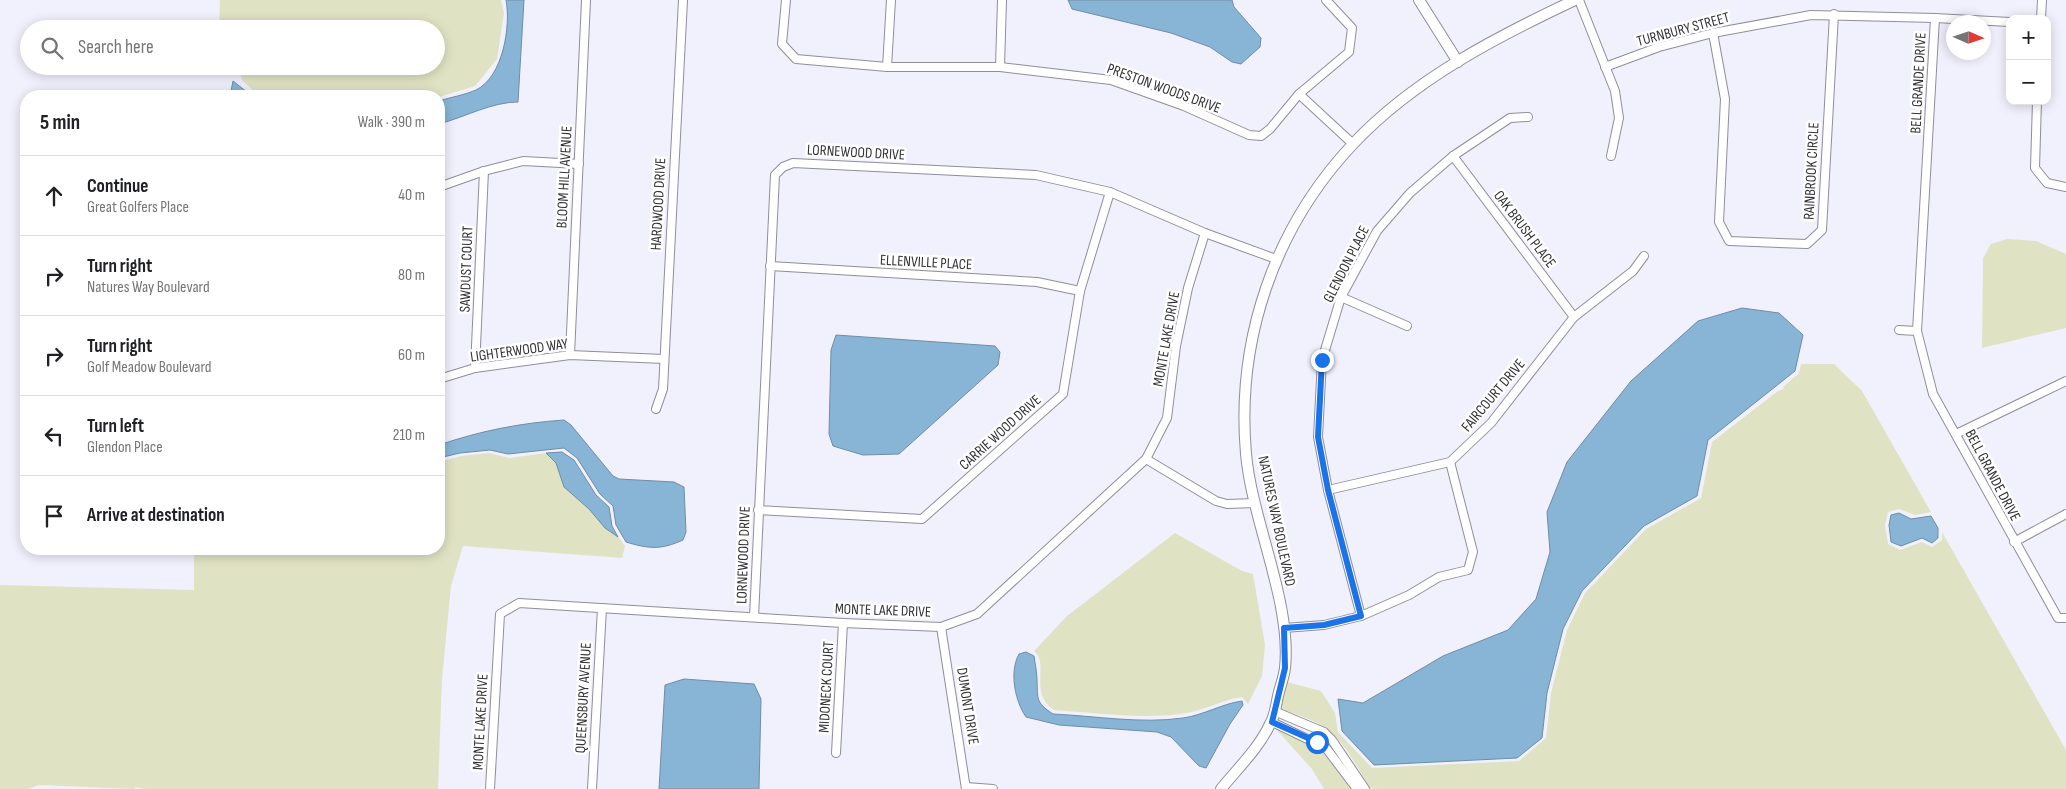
<!DOCTYPE html>
<html lang="en">
<head>
<meta charset="utf-8">
<style>
  body { margin:0; font-family:"Sofia Sans Condensed",sans-serif; background:#f2f2f2; color:#202124 }
  .controls { position:absolute; right:15px; top:15px; display:grid; overflow:hidden; border-radius:10px; box-shadow:0 2px 12px #0003 }
  .controls button { width:45px; height:45px; display:grid; place-items:center; padding:0; border:0; border-bottom:1px solid #e0e0e0; background:#fff; color:#202124; font:25px sans-serif }
  .compass { position:absolute; left:1946px; top:15px; width:45px; height:45px; border-radius:50%; background:#fff; box-shadow:0 2px 12px #0003; rotate:93deg }
  .stop { position:absolute; width:15px; height:15px; margin:-11px; border:4px solid #1a73e8; border-radius:50%; background:#fff }
  .stop.end { background:#1a73e8; border-color:#fff; box-shadow:0 1px 5px #0008 }
  .list { margin:0; padding:0; list-style:none }
  h2 { display:flex; justify-content:space-between; align-items:center; height:65px; margin:0; padding:0 20px; font-size:21px }
  h2 small { font-size:16px; font-weight:400; color:#757577 }
  .list li { display:grid; grid-template-columns:32px 1fr auto; gap:15px; align-items:center; box-sizing:border-box; height:80px; padding:0 20px; border-top:1px solid #e0e0e0 }
  .list b { display:block; font-size:19px; white-space:nowrap }
  .list p { margin:0; font-size:16px; white-space:nowrap; color:#757577 }
  .list em { font-size:16px; font-style:normal; color:#757577 }
  .icon { flex:none; width:28px; height:28px; fill:none; stroke:currentColor; stroke-width:2; stroke-linecap:round; stroke-linejoin:round }
  .map { position:relative; flex:none; width:2066px; height:789px; overflow:hidden }
  .search { position:absolute; background:#fff; box-shadow:0 2px 12px #0003; left:20px; top:20px; width:425px; height:55px; display:flex; align-items:center; gap:12px; box-sizing:border-box; padding:0 18px; border-radius:28px; color:#757577; font-size:19px }
  .panel { position:absolute; background:#fff; box-shadow:0 2px 12px #0003; left:20px; top:90px; width:425px; height:465px; border-radius:20px }
  .map>svg:first-child { display:block }
</style>
</head>
<body>
<div class="map">
<svg width="2066" height="789" viewBox="0 0 2066 789">
  <rect width="100%" height="100%" fill="#f1f0fd"/>
  <g fill="#e0e3c3">
    <path d="M220 0H501L504 13 497 59 475 86 439 97 259 96 242 80 239 66H436V29H219Z"/>
    <path d="M2007 239 2036 241 2066 254V328L1982 348 1983 258 1991 244Z"/>
    <path d="M1801 364H1834L1862 391 1931 512 1915 515 1899 509 1888 512 1885 525 1888 544 1900 550 1922 542 1932 547 1942 540V532L2066 750V789H1377L1370 788C1358 769 1345 742 1326 728 1312 719 1296 714 1280 709L1287 682 1321 691 1335 713 1338 732 1372 768 1519 761 1546 738 1551 693 1567 630 1585 593 1646 529 1701 498 1712 442 1778 391 1783 389 1784 386 1799 373Z"/>
    <path d="M489 453 509 458 546 453 556 463 564 487 589 509 605 528 617 535 625 546 622 558 463 546 451 586 442 679 438 789H145L135 787V789L39 785 28 789H0V585L194 590V549H439V462L461 456Z"/>
    <path d="M1175 533 1242 571 1253 574 1265 645 1262 676 1248 704 1242 697C1220 700 1202 712 1180 714 1139 719 1096 713 1054 710 1028 693 1050 663 1034 651L1067 616Z"/>
    <path d="M1275 728 1323 751 1351 789H1324L1312 769Z"/>
  </g>
  <g fill="#88b5d6" stroke="#6e8da6">
    <path d="M506 0H524L518 102C492 102 465 117 439 124V101C451 97 465 95 476 90 503 77 511 26 506 0Z"/>
    <path d="M1068 0H1232L1234 7 1261 38 1260 47 1241 64 1232 62 1210 47 1171 33 1072 9Z"/>
    <path d="M233 81 252 96H230Z"/>
    <path d="M1742 308 1779 313 1803 335 1795 371 1708 440 1697 496 1644 526 1582 591 1563 629 1547 693 1542 738 1517 758 1374 765 1342 731 1338 699 1363 703 1443 656 1508 630 1536 599 1550 552 1547 512 1567 462 1631 381 1698 321Z"/>
    <path d="M836 335 995 346 1000 352 998 365 899 454 863 455 833 446 829 434 831 350Z"/>
    <path d="M564 420 571 425 613 476 619 479 674 482 684 487 686 532 683 540C661 550 649 549 626 542L616 525 613 506 600 494 577 458 564 448 508 454 490 450 460 453 439 458V445C480 431 520 423 564 420Z"/>
    <path d="M562 452 574 460 596 495 609 507 612 526 618 537 605 528 589 509 564 487 556 463 546 453Z"/>
    <path d="M1899 513 1911 519 1931 516 1938 528V538L1932 543 1922 538 1901 546 1891 542 1889 525 1891 515Z"/>
    <path d="M1026 652 1034 656C1035 664 1037 672 1037 680 1038 699 1035 702 1053 714 1096 716 1141 724 1183 718 1204 715 1221 704 1242 701L1243 705 1230 724 1206 768 1199 766 1171 737 1157 732 1059 725 1026 717C1015 701 1009 672 1019 654Z"/>
    <path d="M684 679 754 684 761 699 759 789H659L665 685Z"/>
  </g>
  <g fill="none" stroke-linecap="round" stroke-linejoin="round">
    <defs>
      <g id="minor">
        <path d="M786 0 782 44 796 59 887 67H1000L1111 80 1184 106 1249 135 1261 136 1270 129 1299 94 1349 52 1352 28 1326 0"/>
        <path d="M1579 0 1615 91 1619 118 1611 156"/>
        <path d="M1935 18 1917 331 1933 394 2058 618H2066"/>
        <path d="M2041 19 2042 0"/>
        <path d="M1713 33 1725 99 1719 222 1729 241 1807 244 1822 230 1834 14"/>
        <path d="M887 67 891 0"/>
        <path d="M1000 67 1002 0"/>
        <path d="M1605 67 1659 47 1713 33 1811 15 1935 18 2010 22"/>
        <path d="M1299 94 1353 144"/>
        <path d="M2037 101 2035 168 2047 183 2066 187"/>
        <path d="M1453 156 1574 317"/>
        <path d="M439 187 484 171 523 161 579 164"/>
        <path d="M770 266 1037 282 1080 291"/>
        <path d="M1341 297 1407 326"/>
        <path d="M1899 330 1917 331"/>
        <path d="M570 355 586 0"/>
        <path d="M475 368 484 171"/>
        <path d="M439 379 475 368 570 355 664 359"/>
        <path d="M656 409 663 389 683 0"/>
        <path d="M1956 434 2066 381"/>
        <path d="M1146 459 1216 501 1227 504 1255 503"/>
        <path d="M1328 490 1450 462 1491 423 1574 317 1633 271 1644 256"/>
        <path d="M758 510 922 519 1063 394 1080 291 1110 192"/>
        <path d="M2014 542 2066 514"/>
        <path d="M1361 616 1328 490 1318 437 1322 360 1341 297 1377 231 1410 193 1453 156 1510 118 1528 117"/>
        <path d="M754 617 775 175 783 167 793 163 1036 175 1110 192 1205 233 1276 259"/>
        <path d="M941 627 966 789"/>
        <path d="M1284 628 1324 625 1361 616 1409 595 1439 577 1468 570 1473 552 1450 462"/>
        <path d="M1274 711 1324 732 1332 740 1365 789"/>
        <path d="M1272 722 1326 748 1357 789"/>
        <path d="M836 753 843 623"/>
        <path d="M966 787 993 789"/>
        <path d="M490 789 500 614 519 603 843 623 941 627 977 614 1146 459 1167 418 1176 346 1188 288 1205 233"/>
        <path d="M592 789 602 608"/>
      </g>
      <g id="tertiary">
        <path d="M1419 0 1458 62"/>
        <path d="M1221 789C1238 768 1259 748 1270 724 1275 716 1276 705 1278 696 1280 687 1284 677 1285 668 1292 603 1252 521 1246 454 1236 340 1274 228 1353 144 1413 80 1496 37 1575 0"/>
      </g>
    </defs>
    <use href="#minor" stroke="#8f8e99" stroke-width="10"/>
    <use href="#tertiary" stroke="#8f8e99" stroke-width="12"/>
    <use href="#minor" stroke="#fff" stroke-width="8"/>
    <use href="#tertiary" stroke="#fff" stroke-width="10"/>
  </g>
  <g fill="none" stroke-linecap="round" stroke-linejoin="round">
    <path stroke="#1a73e8" stroke-width="6" d="M1317 742 1272 722 1285 668 1284 628 1324 625 1361 616 1328 490 1318 437 1322 360"/>
  </g>
  <g text-anchor="middle" stroke-width="5" stroke-linejoin="round" paint-order="stroke">
    <g font-size="15" fill="#313136" stroke="#fff">
      <text transform="translate(1683 29) rotate(-15)" y="5">TURNBURY STREET</text>
      <text transform="translate(1918 83) rotate(-87)" y="5">BELL GRANDE DRIVE</text>
      <text transform="translate(1164 88) rotate(20)" y="5">PRESTON WOODS DRIVE</text>
      <text transform="translate(856 152) rotate(3)" y="5">LORNEWOOD DRIVE</text>
      <text transform="translate(1811 171) rotate(-87)" y="5">RAINBROOK CIRCLE</text>
      <text transform="translate(564 177) rotate(-87)" y="5">BLOOM HILL AVENUE</text>
      <text transform="translate(658 204) rotate(-87)" y="5">HARDWOOD DRIVE</text>
      <text transform="translate(1525 229) rotate(53)" y="5">OAK BRUSH PLACE</text>
      <text transform="translate(926 262) rotate(3)" y="5">ELLENVILLE PLACE</text>
      <text transform="translate(1346 264) rotate(-63)" y="5">GLENDON PLACE</text>
      <text transform="translate(466 269) rotate(-88)" y="5">SAWDUST COURT</text>
      <text transform="translate(1166 339) rotate(-80)" y="5">MONTE LAKE DRIVE</text>
      <text transform="translate(519 350) rotate(-8)" y="5">LIGHTERWOOD WAY</text>
      <text transform="translate(1493 395) rotate(-50)" y="5">FAIRCOURT DRIVE</text>
      <text transform="translate(1000 432) rotate(-42)" y="5">CARRIE WOOD DRIVE</text>
      <text transform="translate(1993 475) rotate(62)" y="5">BELL GRANDE DRIVE</text>
      <text transform="translate(1277 521) rotate(78)" y="5">NATURES WAY BOULEVARD</text>
      <text transform="translate(743 555) rotate(-88)" y="5">LORNEWOOD DRIVE</text>
      <text transform="translate(883 610) rotate(2)" y="5">MONTE LAKE DRIVE</text>
      <text transform="translate(826 687) rotate(-87)" y="5">MIDONECK COURT</text>
      <text transform="translate(583 698) rotate(-87)" y="5">QUEENSBURY AVENUE</text>
      <text transform="translate(968 706) rotate(81)" y="5">DUMONT DRIVE</text>
      <text transform="translate(480 722) rotate(-87)" y="5">MONTE LAKE DRIVE</text>
    </g>
  </g>
</svg>
<div class="controls">
<button>+</button>
<button>−</button>
</div>
<svg class="compass" viewBox="-18 -18 36 36"><path d="M0-13l5 13h-10z" fill="#e53935"/><path d="M0 13l5-13h-10z" fill="#757577"/></svg>
<div class="stop" style="left:1317px;top:742px"></div>
<div class="stop end" style="left:1322px;top:360px"></div>
<div class="search"><svg class="icon" aria-label="search" viewBox="0 0 24 24"><circle cx="10" cy="10" r="6"/><path d="M15 15l6 6"/></svg>Search here</div>
<section class="panel">
<h2>5 min<small>Walk · 390 m</small></h2>
<ul class="list">
<li><svg class="icon" aria-label="ahead" viewBox="0 0 24 24"><path d="M12 20V5M6 11l6-6 6 6"/></svg><div><b>Continue</b><p>Great Golfers Place</p></div><em>40 m</em></li>
<li><svg class="icon" aria-label="right" viewBox="0 0 24 24"><path d="M7 20v-9h11M14 6l5 5-5 5"/></svg><div><b>Turn right</b><p>Natures Way Boulevard</p></div><em>80 m</em></li>
<li><svg class="icon" aria-label="right" viewBox="0 0 24 24"><path d="M7 20v-9h11M14 6l5 5-5 5"/></svg><div><b>Turn right</b><p>Golf Meadow Boulevard</p></div><em>60 m</em></li>
<li><svg class="icon" aria-label="left" viewBox="0 0 24 24"><path d="M17 20v-9H6M10 6l-5 5 5 5"/></svg><div><b>Turn left</b><p>Glendon Place</p></div><em>210 m</em></li>
<li><svg class="icon" aria-label="arrive" viewBox="0 0 24 24"><path d="M6 21V4h12l-3 4 3 4H6"/></svg><div><b>Arrive at destination</b></div></li>
</ul>
</section>
</div>
</body>
</html>
